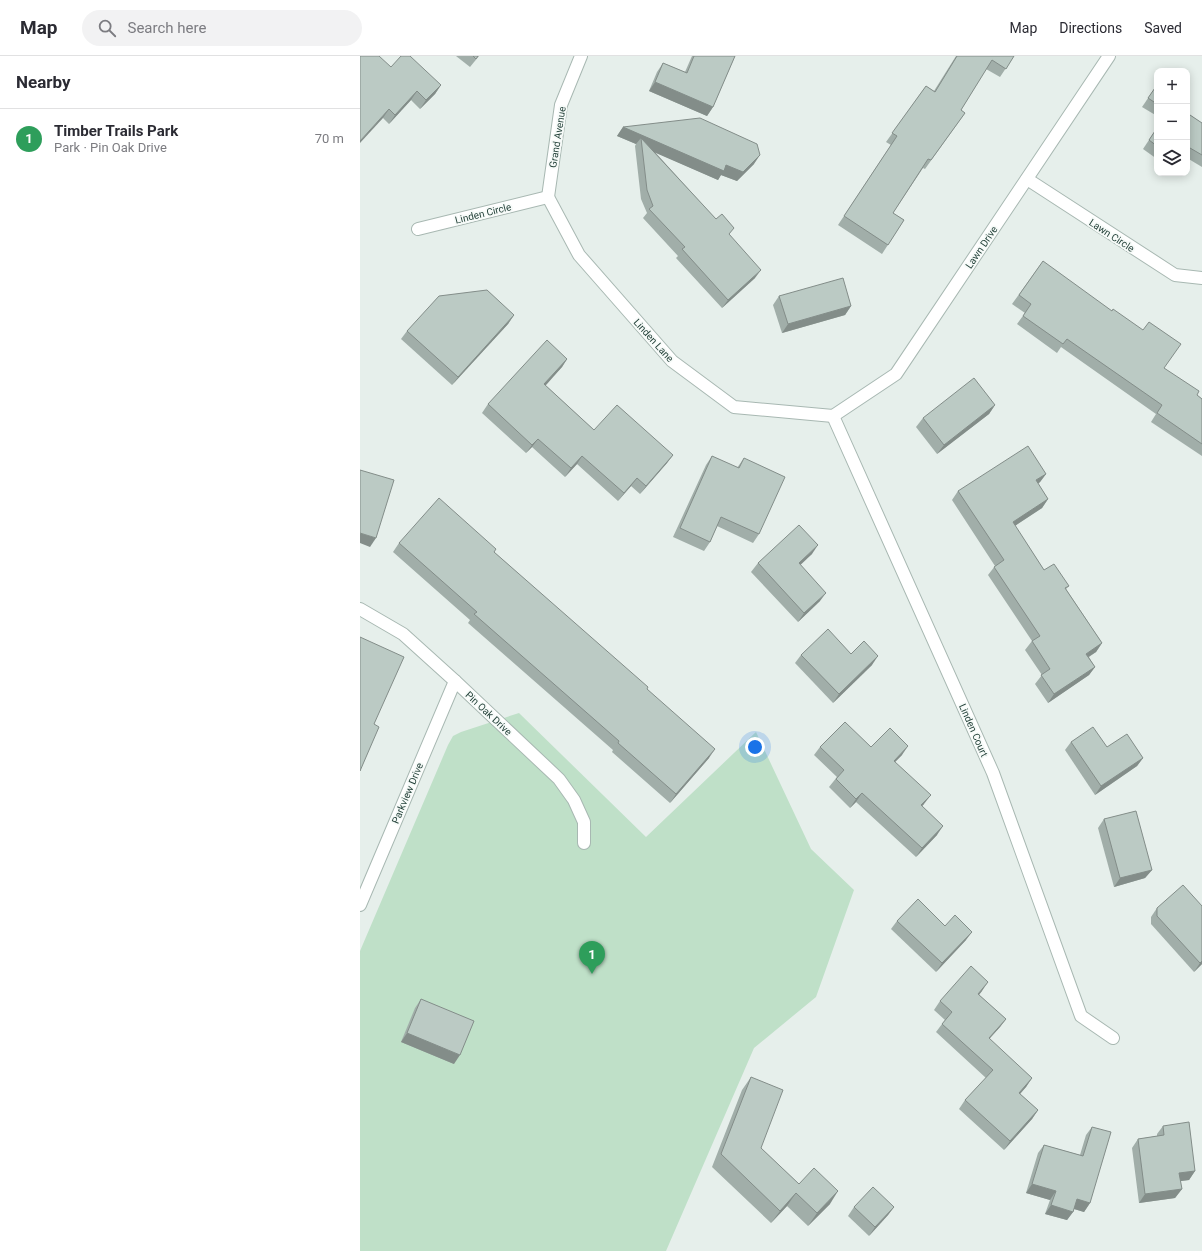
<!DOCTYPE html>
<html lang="en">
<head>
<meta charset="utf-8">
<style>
  body { margin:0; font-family:Roboto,sans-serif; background:#f2f2f3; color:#2b2b33 }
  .controls { position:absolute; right:12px; top:12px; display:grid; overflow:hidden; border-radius:8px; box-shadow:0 2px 10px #0003 }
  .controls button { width:36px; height:36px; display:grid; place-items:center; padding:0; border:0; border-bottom:1px solid #e1e1e2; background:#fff; color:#2b2b33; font:20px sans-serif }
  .you { position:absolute; left:395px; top:691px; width:14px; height:14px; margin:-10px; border:3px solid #fff; border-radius:50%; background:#1a73e8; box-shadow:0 0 0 6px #1a73e833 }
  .badge { display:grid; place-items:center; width:26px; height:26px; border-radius:50%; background:#111827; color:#fff; font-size:13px; font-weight:700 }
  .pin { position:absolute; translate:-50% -33px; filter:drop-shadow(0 1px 2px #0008) }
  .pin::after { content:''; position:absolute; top:21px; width:14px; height:12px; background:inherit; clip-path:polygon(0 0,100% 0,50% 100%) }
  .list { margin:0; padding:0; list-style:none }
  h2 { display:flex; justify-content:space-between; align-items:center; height:52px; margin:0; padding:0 16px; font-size:17px }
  h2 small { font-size:13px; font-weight:400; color:#7c7c81 }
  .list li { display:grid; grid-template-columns:26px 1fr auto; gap:12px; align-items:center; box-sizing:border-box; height:60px; padding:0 16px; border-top:1px solid #e1e1e2 }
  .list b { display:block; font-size:15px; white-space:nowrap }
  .list p { margin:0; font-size:13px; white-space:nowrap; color:#7c7c81 }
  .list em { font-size:13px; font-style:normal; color:#7c7c81 }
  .icon { flex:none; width:22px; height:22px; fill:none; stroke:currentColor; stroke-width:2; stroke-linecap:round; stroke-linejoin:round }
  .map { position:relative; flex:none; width:842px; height:1195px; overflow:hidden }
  header { display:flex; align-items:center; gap:24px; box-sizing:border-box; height:56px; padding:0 20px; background:#fff; border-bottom:1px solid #e1e1e2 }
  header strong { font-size:19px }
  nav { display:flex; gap:22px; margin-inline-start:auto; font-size:14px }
  .search { width:280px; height:36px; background:#f2f2f3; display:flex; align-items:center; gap:10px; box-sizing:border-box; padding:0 14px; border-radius:22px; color:#7c7c81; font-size:15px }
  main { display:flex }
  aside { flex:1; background:#fff }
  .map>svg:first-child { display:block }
</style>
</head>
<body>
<header>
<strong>Map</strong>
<div class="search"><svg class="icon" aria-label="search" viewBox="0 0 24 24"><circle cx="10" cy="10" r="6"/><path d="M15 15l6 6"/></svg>Search here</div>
<nav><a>Map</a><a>Directions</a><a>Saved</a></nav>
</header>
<main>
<aside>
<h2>Nearby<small></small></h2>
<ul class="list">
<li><span class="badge" style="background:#2e9e5b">1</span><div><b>Timber Trails Park</b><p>Park · Pin Oak Drive</p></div><em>70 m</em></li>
</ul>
</aside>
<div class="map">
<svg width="842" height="1195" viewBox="0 0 842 1195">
  <rect width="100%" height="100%" fill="#e6efeb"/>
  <path fill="#bfe0c8" d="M159 657 286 781 396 676 451 793 494 834 456 941 394 992 306 1195H0V895L88 689 93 680 101 676Z"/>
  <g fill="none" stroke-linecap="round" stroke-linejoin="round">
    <defs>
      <g id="minor">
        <path d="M667 123 815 219 842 222"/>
        <path d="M188 141 219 199 312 305 374 351 473 360"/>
        <path d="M188 141 201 49 221 0"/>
        <path d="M58 173 188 141"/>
        <path d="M473 360 633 717 721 960 753 982"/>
        <path d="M473 360 536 318 749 0"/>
        <path d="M0 553 43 578 95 625 199 723 214 744 224 766V787"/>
        <path d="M0 849 95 625"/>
      </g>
    </defs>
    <use href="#minor" stroke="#a8b8b2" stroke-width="14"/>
    <use href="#minor" stroke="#fff" stroke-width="12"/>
  </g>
  <g fill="#a1aea9">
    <path d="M96 0H119L110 11Z"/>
    <path d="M332 0H375L353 51 347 60 289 35 297 16 303 7 325 16Z"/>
    <path d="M596 0H654L640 21 626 13 601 54 605 57 565 113 563 112 533 157 544 164 522 198 478 169 531 89 526 86 566 30 574 35Z"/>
    <path d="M31 11 81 29 75 38 60 53 51 44 29 68 23 62Z"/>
    <path d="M797 29V60L782 51Z"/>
    <path d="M827 57 842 67V111L827 102Z"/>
    <path d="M263 71 394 108 377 125 361 119 358 124 295 96 369 178 395 222 362 252 316 202 318 200 283 162 287 157 281 143 275 90 276 88 257 80Z"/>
    <path d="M797 72V103L783 93Z"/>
    <path d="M683 205 804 312 837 339 842 343V400L791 366 796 358 701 291 697 297 657 268 665 257 652 248Z"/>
    <path d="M419 240 491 250 485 259 422 277 413 249Z"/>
    <path d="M154 259 148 268 92 329 41 283 47 275Z"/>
    <path d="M207 303 202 311 185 329 234 374 313 399 307 407 280 438 271 430 258 445 217 408 205 421 172 391 166 397 122 357 128 348Z"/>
    <path d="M635 349 629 358 577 398 556 371 563 362Z"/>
    <path d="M352 400 377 412 384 402 399 478 393 487 357 470 350 486 344 495 313 481 346 409Z"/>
    <path d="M686 418 680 426 678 428 688 443 682 452 655 470 684 514 709 530 706 533 742 587 736 596 729 601 735 611 729 619 688 647 675 628 682 619 665 594 672 585 628 519 635 510 592 444 598 435Z"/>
    <path d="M39 487 134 496 287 633 349 702 310 747 252 696 253 694 108 567 110 564 33 496Z"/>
    <path d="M452 498 440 508 460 545 438 566 391 516 398 507Z"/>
    <path d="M491 598 512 609 473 647 435 607 441 599Z"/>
    <path d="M711 686 747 691 783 702 777 710 735 739 705 694Z"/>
    <path d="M460 691H511L542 699 535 706 564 748 562 750 577 779 556 801 496 746 490 752 469 731 477 721 454 699Z"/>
    <path d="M744 763 792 814 785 822 754 831 738 772Z"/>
    <path d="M842 850V908L834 916 791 868V861L797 852Z"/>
    <path d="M537 865 585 870 606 884 576 916 531 873Z"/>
    <path d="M622 935 619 939 646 963 640 971 629 983 672 1022 666 1031 660 1038 678 1054 672 1063 644 1094 599 1053 605 1044 626 1022 576 976 585 964 574 954 580 945Z"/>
    <path d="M61 943 94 1008 41 986 55 952Z"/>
    <path d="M391 1021 401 1092 439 1128 470 1148 448 1170 427 1150 411 1167 352 1111 382 1034Z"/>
    <path d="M803 1070 835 1115 829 1124 820 1125 822 1133 815 1142 779 1147 772 1092 778 1083 797 1080V1078Z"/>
    <path d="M732 1071 730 1147 724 1156 714 1153 713 1156 707 1164 685 1158 690 1144 666 1137 678 1097 684 1089 720 1099 726 1079Z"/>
    <path d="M494 1151H534L528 1159 509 1180 488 1160Z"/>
  </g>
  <g fill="#838d89">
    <path d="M295 26 353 51 347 60 289 35Z"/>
    <path d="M81 29 75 38 60 53 66 44Z"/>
    <path d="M57 35 51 44 29 68 35 59Z"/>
    <path d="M29 53 23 62 0 87V85Z"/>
    <path d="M263 71 366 109 400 99 394 108 377 125 361 119 358 124 282 91 281 82 276 88 257 80Z"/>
    <path d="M401 214 395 222 362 252 368 244Z"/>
    <path d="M491 250 485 259 422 277 428 268Z"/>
    <path d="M154 259 148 268 92 329 98 321Z"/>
    <path d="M207 303 202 311 179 337 184 328Z"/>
    <path d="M635 349 629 358 577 398 584 389Z"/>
    <path d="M178 383 172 391 166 397 172 389Z"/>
    <path d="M313 399 307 407 280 438 286 430Z"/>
    <path d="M222 400 217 408 205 421 211 412Z"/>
    <path d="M686 418 680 426 670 433 676 424Z"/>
    <path d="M277 422 271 430 258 445 264 437Z"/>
    <path d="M688 443 682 452 647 475 653 466Z"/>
    <path d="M0 477 16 482 10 491 0 487Z"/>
    <path d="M458 489 452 498 433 516 439 507Z"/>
    <path d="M466 537 460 545 438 566 444 557Z"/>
    <path d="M742 587 736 596 720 606 726 598Z"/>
    <path d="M518 600 512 609 473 647 479 638Z"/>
    <path d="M735 611 729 619 688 647 694 638Z"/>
    <path d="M548 690 542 699 528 713 534 705Z"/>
    <path d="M355 693 349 702 310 747 316 738Z"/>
    <path d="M783 702 777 710 735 739 741 730Z"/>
    <path d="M502 737 496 746 490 752 496 743Z"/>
    <path d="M571 739 564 748 555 758 561 749Z"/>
    <path d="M583 770 577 779 556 801 562 792Z"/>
    <path d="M792 814 785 822 754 831 760 822Z"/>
    <path d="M612 876 606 884 576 916 582 907Z"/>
    <path d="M842 905V908L834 916 840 907Z"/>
    <path d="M628 926 622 935 612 947 618 938Z"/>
    <path d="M646 963 640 971 622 991 629 982Z"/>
    <path d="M47 977 100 999 94 1008 41 986Z"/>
    <path d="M672 1022 666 1031 653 1046 659 1037Z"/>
    <path d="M678 1054 672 1063 644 1094 650 1085Z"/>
    <path d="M835 1115 829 1124 813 1126 819 1117Z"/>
    <path d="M672 1128 696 1135 690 1144 666 1137Z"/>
    <path d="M822 1133 815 1142 779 1147 785 1138Z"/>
    <path d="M478 1135 470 1148 448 1170 457 1157Z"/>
    <path d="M436 1137 427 1150 411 1167 420 1155Z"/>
    <path d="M717 1143 730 1147 724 1156 711 1152Z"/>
    <path d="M691 1149 713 1156 707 1164 685 1158Z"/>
    <path d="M534 1151 528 1159 509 1180 515 1171Z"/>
  </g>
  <g fill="#bbcac4" stroke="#838d89">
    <path d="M0 0H19L31 11 41 0H50L81 29 66 44 57 35 35 59 29 53 0 85Z"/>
    <path d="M113 0H118L116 3Z"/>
    <path d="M334 0H375L353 51 295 26 303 7 327 17Z"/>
    <path d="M597 0H654L646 13 632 4 601 54 605 57 571 104 568 103 533 157 544 164 528 189 484 160 537 80 532 77 566 30 575 36Z"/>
    <path d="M797 29V48L788 42Z"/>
    <path d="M827 57 842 67V99L830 92 827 96Z"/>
    <path d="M340 62 397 88 400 99 383 116 366 109 364 115 263 71Z"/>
    <path d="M797 72V90L789 84Z"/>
    <path d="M281 82 356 163 362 158 374 172 369 178 401 214 368 244 322 193 325 191 289 153 293 150 287 134Z"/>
    <path d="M683 205 752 255 753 253 783 274 789 266 821 288 804 312 839 335 837 339 842 343V388L797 357 802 349 707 283 703 288 663 260 671 248 659 239Z"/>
    <path d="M483 222 491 250 428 268 419 240Z"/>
    <path d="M127 234 154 259 98 321 47 275 79 240Z"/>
    <path d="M187 284 207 303 184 328 234 374 257 349 313 399 286 430 277 422 264 437 222 400 211 412 178 383 172 389 128 348Z"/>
    <path d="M614 322 635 349 584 389 563 362Z"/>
    <path d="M668 390 686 418 676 424 688 443 653 466 684 514 694 508 709 530 705 532 742 587 726 598 735 611 694 638 681 619 690 613 672 585 680 580 634 511 644 504 598 435Z"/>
    <path d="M352 400 379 412 384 402 425 421 399 478 361 461 350 486 320 472Z"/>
    <path d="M0 414 34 424 16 482 0 477Z"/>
    <path d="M79 442 136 493 134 496 288 631 287 633 355 693 316 738 258 687 259 685 114 558 117 556 39 487Z"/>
    <path d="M439 469 458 489 439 507 466 537 444 557 398 507Z"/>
    <path d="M468 573 491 598 504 585 518 600 479 638 441 599Z"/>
    <path d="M0 581 44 601 14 668 19 671 0 715Z"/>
    <path d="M485 666 511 691 530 672 548 690 534 705 571 739 561 749 583 770 562 792 502 737 496 743 476 723 484 714 460 691Z"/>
    <path d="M733 671 747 691 767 678 783 702 741 730 711 686Z"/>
    <path d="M776 755 792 814 760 822 744 763Z"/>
    <path d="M823 829 842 850V905L840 907 797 860V852Z"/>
    <path d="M558 843 585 870 595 859 612 876 582 907 537 865Z"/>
    <path d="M611 910 628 926 618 938 646 963 629 982 672 1022 659 1037 678 1054 650 1085 605 1044 633 1014 582 968 592 956 580 945Z"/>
    <path d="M61 943 114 965 100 999 47 977Z"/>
    <path d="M391 1021 423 1034 401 1092 439 1128 454 1112 478 1135 457 1157 436 1137 420 1155 361 1098Z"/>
    <path d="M829 1066 835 1115 819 1117 822 1133 785 1138 778 1083 804 1079 803 1070Z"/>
    <path d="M732 1071 751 1076 730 1147 717 1143 713 1156 691 1149 696 1135 672 1128 684 1089 723 1100Z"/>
    <path d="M513 1131 534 1151 515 1171 494 1151Z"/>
  </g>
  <g text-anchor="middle" stroke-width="3.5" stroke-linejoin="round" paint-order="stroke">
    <g font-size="10" fill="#24423a" stroke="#f7fbf9">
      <text transform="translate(197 81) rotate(-81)" y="4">Grand Avenue</text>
      <text transform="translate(123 157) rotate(-14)" y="4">Linden Circle</text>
      <text transform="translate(752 179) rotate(33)" y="4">Lawn Circle</text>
      <text transform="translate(621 191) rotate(-56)" y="4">Lawn Drive</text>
      <text transform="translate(294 284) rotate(48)" y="4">Linden Lane</text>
      <text transform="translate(129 657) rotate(43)" y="4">Pin Oak Drive</text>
      <text transform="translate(614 674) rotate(66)" y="4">Linden Court</text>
      <text transform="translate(47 737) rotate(-67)" y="4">Parkview Drive</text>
    </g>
  </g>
</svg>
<div class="controls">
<button>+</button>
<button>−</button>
<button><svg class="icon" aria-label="layers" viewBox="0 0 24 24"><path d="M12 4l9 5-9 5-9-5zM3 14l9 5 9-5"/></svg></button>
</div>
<div class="you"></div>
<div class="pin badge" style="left:232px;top:918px;background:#2e9e5b">1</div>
</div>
</main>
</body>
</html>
